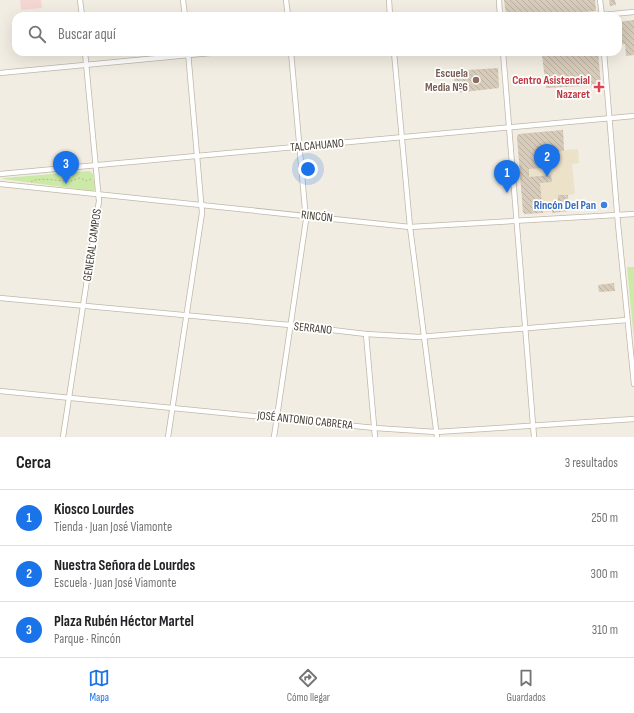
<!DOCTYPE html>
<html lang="es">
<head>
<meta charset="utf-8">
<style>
  body { margin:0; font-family:"Sofia Sans Condensed",sans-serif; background:#f2f2f2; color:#202124 }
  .you { position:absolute; left:308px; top:169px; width:14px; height:14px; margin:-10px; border:3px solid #fff; border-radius:50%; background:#1a73e8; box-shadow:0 0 0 6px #1a73e833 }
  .badge { display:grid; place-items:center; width:26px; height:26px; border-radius:50%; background:#1a73e8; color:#fff; font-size:13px; font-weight:700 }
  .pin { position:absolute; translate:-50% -33px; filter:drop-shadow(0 1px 2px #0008) }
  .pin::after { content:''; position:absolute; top:21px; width:14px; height:12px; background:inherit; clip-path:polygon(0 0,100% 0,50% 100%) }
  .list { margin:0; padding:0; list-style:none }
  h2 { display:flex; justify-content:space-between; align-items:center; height:52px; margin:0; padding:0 16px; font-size:17px }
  h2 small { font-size:13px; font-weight:400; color:#757577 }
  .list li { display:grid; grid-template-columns:26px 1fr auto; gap:12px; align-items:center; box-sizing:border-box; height:56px; padding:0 16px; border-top:1px solid #e0e0e0 }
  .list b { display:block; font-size:15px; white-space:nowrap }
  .list p { margin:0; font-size:13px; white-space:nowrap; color:#757577 }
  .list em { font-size:13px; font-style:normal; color:#757577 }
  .icon { flex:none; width:22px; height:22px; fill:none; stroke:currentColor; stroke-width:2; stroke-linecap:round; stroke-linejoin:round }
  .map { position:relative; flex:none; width:634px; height:437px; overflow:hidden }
  .search { position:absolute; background:#fff; box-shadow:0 4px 16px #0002; left:12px; right:12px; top:12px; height:44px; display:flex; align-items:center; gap:10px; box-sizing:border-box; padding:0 14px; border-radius:12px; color:#757577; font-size:15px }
  .sheet { height:220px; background:#fff }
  nav { display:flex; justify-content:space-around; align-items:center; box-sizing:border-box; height:56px; border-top:1px solid #e0e0e0; background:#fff; font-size:11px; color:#757577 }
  nav a { display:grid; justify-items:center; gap:2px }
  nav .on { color:#1a73e8 }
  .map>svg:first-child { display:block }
</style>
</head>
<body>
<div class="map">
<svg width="634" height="437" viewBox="0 0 634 437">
  <defs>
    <pattern id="building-back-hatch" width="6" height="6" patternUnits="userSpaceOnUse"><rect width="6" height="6" fill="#d7cbb9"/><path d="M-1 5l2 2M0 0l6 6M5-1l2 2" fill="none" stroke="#baafa0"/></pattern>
  </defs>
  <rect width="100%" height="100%" fill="#f2ede2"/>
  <path fill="#ece2ca" d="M563 130 564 150 578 149 579 163 572 164 575 194 568 195 569 211 525 214 523 212 517 136 519 134Z"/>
  <path fill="#f4d7d3" d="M20 0H41L42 8 21 10Z"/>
  <g fill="#cceaa7">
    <path d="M89 171 93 174 95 189 93 191 3 179 4 178Z"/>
    <path d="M627 267H634V340Z"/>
  </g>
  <g fill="url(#building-back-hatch)">
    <path d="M504 0H595L596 11 538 16H506Z"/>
    <path d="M609 0H615L616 5 610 6Z"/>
    <path d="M634 20V55L626 56 625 44 618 45V22Z"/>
    <path d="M558 52H563V54L580 53V52H598L601 85 546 88 542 55 558 54Z"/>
    <path d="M498 68 499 88 455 93 453 71Z"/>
    <path d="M563 130 564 151 553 152 554 167 529 169V177L551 175 552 182 540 183 543 213 525 214 523 212 517 136 519 134Z"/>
    <path d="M558 195H568L569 211 552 213V208L558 207V205L555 206 554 200 558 199Z"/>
    <path d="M614 283 615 291 599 292 598 285Z"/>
  </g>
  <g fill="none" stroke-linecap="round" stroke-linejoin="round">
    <defs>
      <g id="minor">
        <path d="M80 0 82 16"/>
        <path d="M183 0 185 16"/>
        <path d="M286 0 288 16"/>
        <path d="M389 0 390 16"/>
        <path d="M499 0 500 16"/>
        <path d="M600 0 602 16"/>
        <path d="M591 16 634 12"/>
        <path d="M394 52 410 227 437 437"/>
        <path d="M503 52 534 437"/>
        <path d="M604 52 618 224 634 384"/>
        <path d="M0 73 221 52"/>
        <path d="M0 174 634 116"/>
        <path d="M0 184 410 227 634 214"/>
        <path d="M0 298 290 325 366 334 419 337 627 320"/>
        <path d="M366 334 375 437"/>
        <path d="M0 391 375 428 436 432 634 419"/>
        <path d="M63 437 99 201 85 52"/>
        <path d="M168 437 202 213 188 52"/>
        <path d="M274 437 306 220 291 52"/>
      </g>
    </defs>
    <use href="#minor" stroke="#c1b7a7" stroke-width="6"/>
    <path stroke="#c0b094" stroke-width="1" stroke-dasharray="2 2" stroke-linecap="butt" d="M31 182C39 176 61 182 71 181 74 181 77 178 80 178L87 181 91 179"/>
    <use href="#minor" stroke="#fff" stroke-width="4.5"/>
  </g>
  <circle fill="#8d6e63" stroke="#fff" stroke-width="1.5" cx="476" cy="80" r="4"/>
  <path fill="#e0444e" stroke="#fff" stroke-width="1.5" d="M597 81h4v4h4v4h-4v4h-4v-4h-4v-4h4z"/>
  <circle fill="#3f7fe0" stroke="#fff" stroke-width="1.5" cx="604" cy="205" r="4"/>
  <g text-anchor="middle" stroke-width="3.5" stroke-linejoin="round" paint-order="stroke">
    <g font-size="12" font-weight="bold" fill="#785e54" stroke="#fff" text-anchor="end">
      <text x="468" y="77">Escuela<tspan x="468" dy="14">Media Nº6</tspan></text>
    </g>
    <g font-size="12" font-weight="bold" fill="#be3a42" stroke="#fff" text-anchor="end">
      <text x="590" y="84">Centro Asistencial<tspan x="590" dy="14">Nazaret</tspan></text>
    </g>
    <g font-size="12" fill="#443c32" stroke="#fff">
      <text transform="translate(317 145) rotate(-5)" y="4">TALCAHUANO</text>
      <text transform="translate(317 216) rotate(6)" y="4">RINCÓN</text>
      <text transform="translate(92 245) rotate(-82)" y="4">GENERAL CAMPOS</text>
      <text transform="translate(313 328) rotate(6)" y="4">SERRANO</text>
      <text transform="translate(305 420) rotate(6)" y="4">JOSÉ ANTONIO CABRERA</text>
    </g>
    <g font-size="12" font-weight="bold" fill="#366cbe" stroke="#fff" text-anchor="end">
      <text x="596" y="209">Rincón Del Pan</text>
    </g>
  </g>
</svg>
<div class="you"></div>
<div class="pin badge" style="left:507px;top:193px">1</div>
<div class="pin badge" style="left:547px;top:177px">2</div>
<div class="pin badge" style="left:66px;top:184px">3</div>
<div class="search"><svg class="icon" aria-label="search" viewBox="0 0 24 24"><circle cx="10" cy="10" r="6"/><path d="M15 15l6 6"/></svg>Buscar aquí</div>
</div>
<section class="sheet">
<h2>Cerca<small>3 resultados</small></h2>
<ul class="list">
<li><span class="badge">1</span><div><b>Kiosco Lourdes</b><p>Tienda · Juan José Viamonte</p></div><em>250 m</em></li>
<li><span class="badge">2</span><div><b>Nuestra Señora de Lourdes</b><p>Escuela · Juan José Viamonte</p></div><em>300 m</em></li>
<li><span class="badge">3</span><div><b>Plaza Rubén Héctor Martel</b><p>Parque · Rincón</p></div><em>310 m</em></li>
</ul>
</section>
<nav>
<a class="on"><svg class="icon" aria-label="map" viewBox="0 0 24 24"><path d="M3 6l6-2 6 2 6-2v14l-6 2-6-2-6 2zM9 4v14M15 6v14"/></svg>Mapa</a>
<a><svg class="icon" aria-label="directions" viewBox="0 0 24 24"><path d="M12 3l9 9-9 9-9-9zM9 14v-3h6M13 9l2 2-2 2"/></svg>Cómo llegar</a>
<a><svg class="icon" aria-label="saved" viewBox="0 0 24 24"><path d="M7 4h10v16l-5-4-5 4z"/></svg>Guardados</a>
</nav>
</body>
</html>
